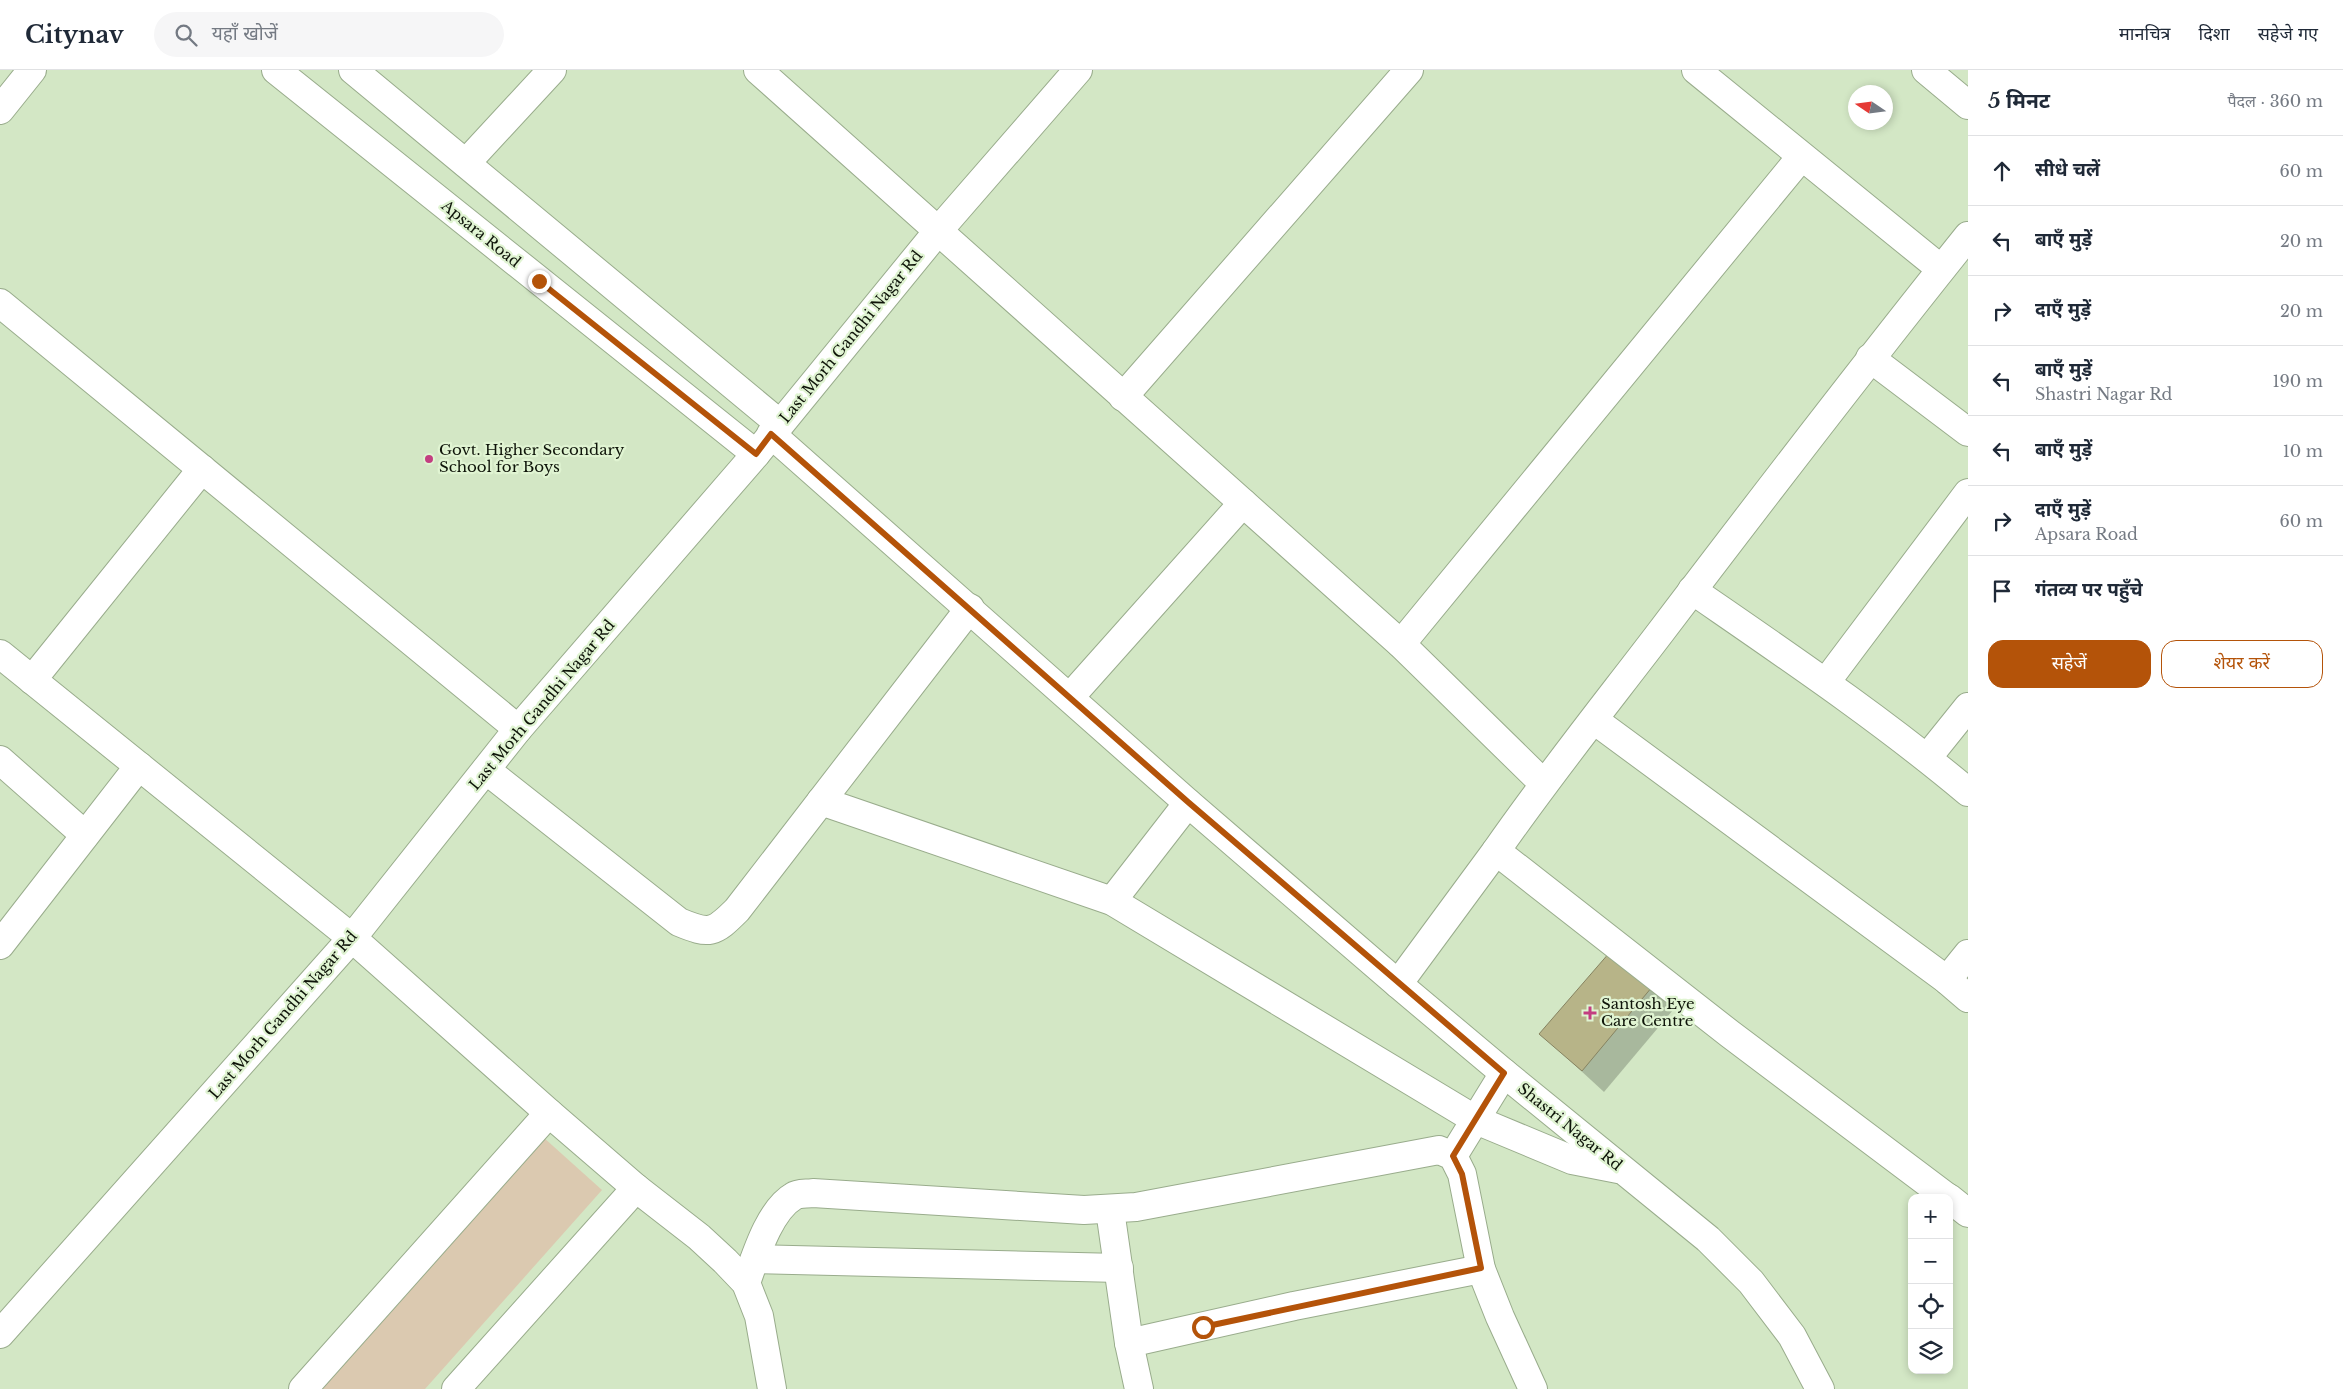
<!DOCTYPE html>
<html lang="hi">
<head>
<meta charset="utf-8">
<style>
  body { margin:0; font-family:"Libre Baskerville","Noto Sans Devanagari",serif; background:#f6f6f7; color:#1f2937 }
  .controls { position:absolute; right:15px; bottom:15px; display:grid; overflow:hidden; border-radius:10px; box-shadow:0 2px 8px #0003 }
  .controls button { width:45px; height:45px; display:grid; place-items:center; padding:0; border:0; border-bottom:1px solid #e0e1e3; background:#fff; color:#1f2937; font:25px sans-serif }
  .compass { position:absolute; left:1848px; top:15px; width:45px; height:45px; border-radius:50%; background:#fff; box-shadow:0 2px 8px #0003; rotate:283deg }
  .stop { position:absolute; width:15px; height:15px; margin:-11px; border:4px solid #b45309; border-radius:50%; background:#fff }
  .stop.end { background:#b45309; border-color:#fff; box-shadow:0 1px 5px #0008 }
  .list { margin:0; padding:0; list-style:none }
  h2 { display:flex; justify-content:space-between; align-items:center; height:65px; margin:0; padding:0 20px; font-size:21px }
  h2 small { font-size:16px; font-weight:400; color:#747a83 }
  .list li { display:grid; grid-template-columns:32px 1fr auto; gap:15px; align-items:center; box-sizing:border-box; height:70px; padding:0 20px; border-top:1px solid #e0e1e3 }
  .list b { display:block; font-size:19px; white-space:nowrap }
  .list p { margin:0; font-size:16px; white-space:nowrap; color:#747a83 }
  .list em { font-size:16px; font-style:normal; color:#747a83 }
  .actions { display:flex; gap:10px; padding:15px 20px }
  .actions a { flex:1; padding:11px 0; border:1px solid #b45309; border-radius:15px; text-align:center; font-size:18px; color:#b45309 }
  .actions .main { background:#b45309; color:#fff }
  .icon { flex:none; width:28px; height:28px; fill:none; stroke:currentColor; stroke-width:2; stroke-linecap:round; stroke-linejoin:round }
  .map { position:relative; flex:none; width:1968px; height:1319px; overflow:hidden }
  header { display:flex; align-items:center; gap:30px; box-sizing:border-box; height:70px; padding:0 25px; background:#fff; border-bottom:1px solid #e0e1e3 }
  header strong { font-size:24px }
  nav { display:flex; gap:28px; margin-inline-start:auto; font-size:18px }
  .search { width:350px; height:45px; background:#f6f6f7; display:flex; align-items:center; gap:12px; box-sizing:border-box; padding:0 18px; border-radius:28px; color:#747a83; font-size:19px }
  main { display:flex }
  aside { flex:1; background:#fff }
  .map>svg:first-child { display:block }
</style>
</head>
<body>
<header>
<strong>Citynav</strong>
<div class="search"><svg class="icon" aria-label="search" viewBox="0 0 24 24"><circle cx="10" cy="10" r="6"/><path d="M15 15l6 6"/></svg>यहाँ खोजें</div>
<nav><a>मानचित्र</a><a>दिशा</a><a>सहेजे गए</a></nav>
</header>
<main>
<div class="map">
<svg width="1968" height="1319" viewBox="0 0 1968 1319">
  <rect width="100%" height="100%" fill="#d3e7c5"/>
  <path fill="#dbc9b0" d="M543 1067 602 1120 425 1319H318Z"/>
  <path fill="#0003" d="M1651 918 1673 940 1604 1022 1541 964Z"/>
  <path fill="#b7b488" stroke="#868361" d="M1610 882 1652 917 1582 1001 1539 964Z"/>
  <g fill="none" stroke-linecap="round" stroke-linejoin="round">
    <defs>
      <g id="minor">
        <path d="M276 0 756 384"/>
        <path d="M353 0 780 354"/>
        <path d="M758 0 1401 574 1543 713"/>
        <path d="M1696 0 1941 199"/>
        <path d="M1926 0 1968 35"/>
        <path d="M0 40 32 0"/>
        <path d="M466 93 552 0"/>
        <path d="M0 233 518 659"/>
        <path d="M1870 288 1968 362"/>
        <path d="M1123 327 1409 0"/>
        <path d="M771 364 1188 733 1398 914 1504 1003 1708 1169 1751 1212 1792 1266 1820 1319"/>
        <path d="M1692 520C1786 585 1881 649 1968 722"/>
        <path d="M1401 574 1801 87"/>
        <path d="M0 584 352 868 549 1043 636 1118 699 1167 725 1191 746 1213 759 1246 772 1319"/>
        <path d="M32 610 202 399"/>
        <path d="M1826 612 1968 423"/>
        <path d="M1070 627 1243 433"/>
        <path d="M1594 650 1947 910 1968 928"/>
        <path d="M1927 688 1968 637"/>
        <path d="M0 690 85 765"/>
        <path d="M486 700 679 852C710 865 714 863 737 840L970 538"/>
        <path d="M821 731 1112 831 1476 1050 1572 1090 1618 1099"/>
        <path d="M1112 831 1188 733"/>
        <path d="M0 875 139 696"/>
        <path d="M1947 910 1968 884"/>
        <path d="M1398 914 1496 781"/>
        <path d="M1453 1086 1504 1003"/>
        <path d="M1948 1128 1730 964 1496 781C1548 706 1605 635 1660 563 1761 430 1863 297 1968 166"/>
        <path d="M1949 1128 1968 1143"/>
        <path d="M1110 1140 1129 1273 1139 1319"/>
        <path d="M755 1189 1119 1198"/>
        <path d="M746 1213C755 1188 769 1140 794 1126 798 1123 807 1124 813 1123L1084 1140 1136 1137 1439 1080 1453 1086 1462 1104 1481 1199 1500 1247 1533 1319"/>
        <path d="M0 1264 352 868 518 659 756 384 938 161 1078 0"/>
        <path d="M1129 1273 1294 1236 1481 1199"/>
        <path d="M303 1319 549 1043"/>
        <path d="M456 1319 636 1118"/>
      </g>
    </defs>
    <use href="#minor" stroke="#99ac8c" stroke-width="30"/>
    <use href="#minor" stroke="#fff" stroke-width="28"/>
  </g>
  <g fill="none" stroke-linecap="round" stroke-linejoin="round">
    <path stroke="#b45309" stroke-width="6" d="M539 211 756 384 771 364 1188 732 1504 1003 1453 1086 1462 1104 1481 1198 1203 1257"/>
  </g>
  <g fill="#c33e81" stroke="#e0f4d2" stroke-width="2">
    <circle cx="429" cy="389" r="5"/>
    <path d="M1587.5 935.5h5v5h5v5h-5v5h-5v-5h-5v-5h5z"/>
  </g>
  <g text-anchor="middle" stroke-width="4.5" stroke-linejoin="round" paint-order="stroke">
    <g font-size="15" fill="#0e1409" stroke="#e0f4d2">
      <text transform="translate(481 164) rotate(39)" y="5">Apsara Road</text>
      <text transform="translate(851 267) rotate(-51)" y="5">Last Morh Gandhi Nagar Rd</text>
      <text transform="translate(542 635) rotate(-50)" y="5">Last Morh Gandhi Nagar Rd</text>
      <text transform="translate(283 945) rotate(-49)" y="5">Last Morh Gandhi Nagar Rd</text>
      <text transform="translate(1570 1057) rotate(39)" y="5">Shastri Nagar Rd</text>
    </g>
    <g font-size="15" fill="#0e1409" stroke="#e0f4d2" text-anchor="start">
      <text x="439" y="385">Govt. Higher Secondary<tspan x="439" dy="17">School for Boys</tspan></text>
      <text x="1601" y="939">Santosh Eye<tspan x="1601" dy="17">Care Centre</tspan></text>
    </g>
  </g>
</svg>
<div class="controls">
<button>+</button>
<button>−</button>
<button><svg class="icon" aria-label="locate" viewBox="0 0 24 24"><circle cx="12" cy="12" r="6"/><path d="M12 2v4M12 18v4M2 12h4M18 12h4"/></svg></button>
<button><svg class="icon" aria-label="layers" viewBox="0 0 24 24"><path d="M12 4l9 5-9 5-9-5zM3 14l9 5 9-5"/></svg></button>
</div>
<svg class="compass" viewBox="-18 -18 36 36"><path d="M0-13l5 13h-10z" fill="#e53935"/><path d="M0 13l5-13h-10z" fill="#747a83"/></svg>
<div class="stop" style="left:1203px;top:1257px"></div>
<div class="stop end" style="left:539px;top:211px"></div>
</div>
<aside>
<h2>5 मिनट<small>पैदल · 360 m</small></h2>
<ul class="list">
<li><svg class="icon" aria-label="ahead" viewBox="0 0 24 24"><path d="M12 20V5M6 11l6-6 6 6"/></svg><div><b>सीधे चलें</b></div><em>60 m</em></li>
<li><svg class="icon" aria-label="left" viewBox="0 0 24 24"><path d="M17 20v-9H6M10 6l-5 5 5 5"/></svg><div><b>बाएँ मुड़ें</b></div><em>20 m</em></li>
<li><svg class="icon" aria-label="right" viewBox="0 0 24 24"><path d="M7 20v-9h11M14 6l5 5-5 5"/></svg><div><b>दाएँ मुड़ें</b></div><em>20 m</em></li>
<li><svg class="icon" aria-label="left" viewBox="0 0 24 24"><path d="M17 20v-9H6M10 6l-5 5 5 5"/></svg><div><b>बाएँ मुड़ें</b><p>Shastri Nagar Rd</p></div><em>190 m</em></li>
<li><svg class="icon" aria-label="left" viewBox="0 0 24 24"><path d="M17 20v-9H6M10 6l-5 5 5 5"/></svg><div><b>बाएँ मुड़ें</b></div><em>10 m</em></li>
<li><svg class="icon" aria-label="right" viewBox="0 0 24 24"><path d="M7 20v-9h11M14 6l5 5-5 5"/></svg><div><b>दाएँ मुड़ें</b><p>Apsara Road</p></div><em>60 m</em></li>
<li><svg class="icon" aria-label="arrive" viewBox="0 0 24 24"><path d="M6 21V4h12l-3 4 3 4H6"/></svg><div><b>गंतव्य पर पहुँचे</b></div></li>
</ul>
<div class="actions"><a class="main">सहेजें</a><a>शेयर करें</a></div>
</aside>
</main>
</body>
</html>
